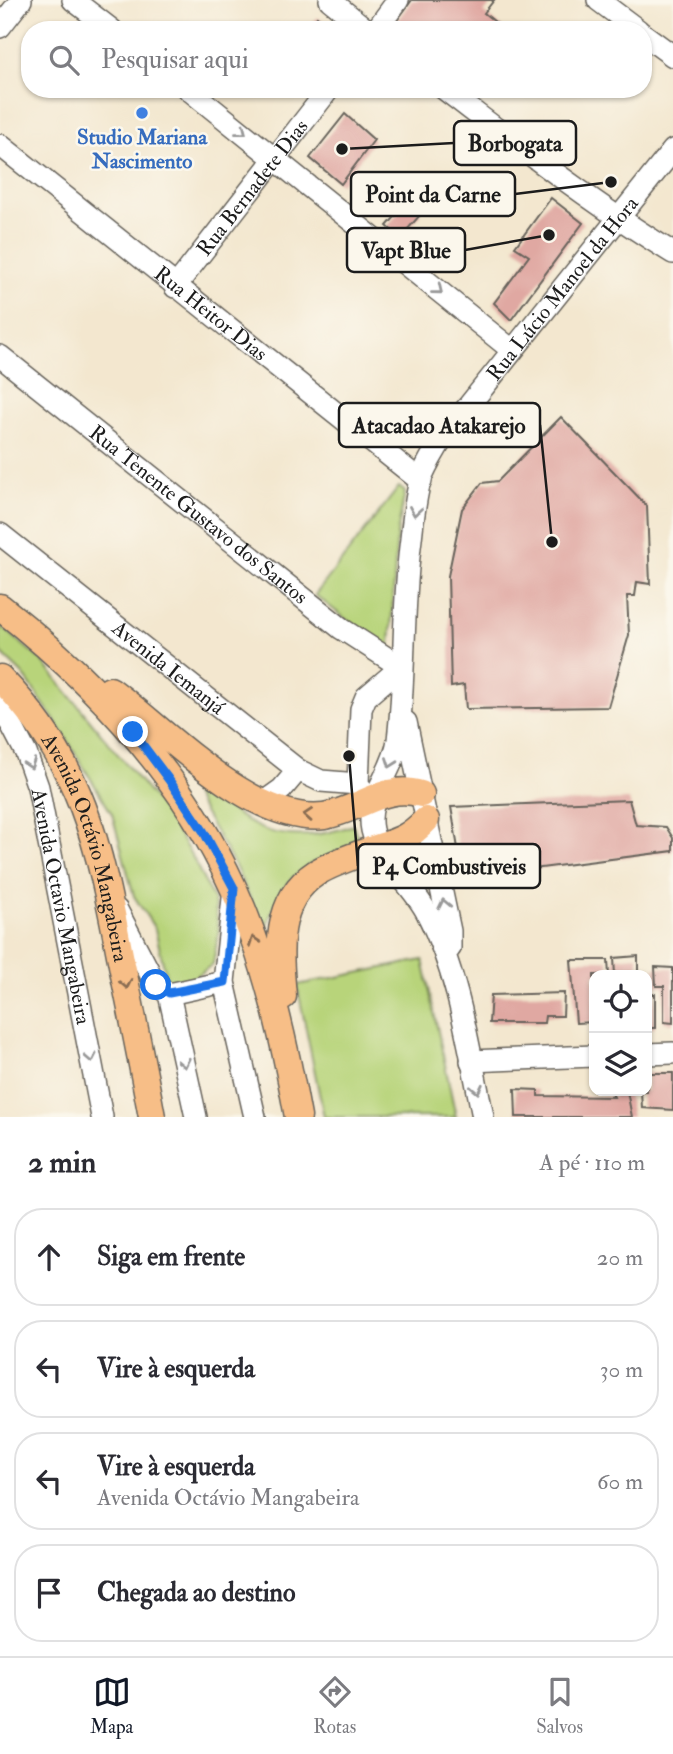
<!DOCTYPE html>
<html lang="pt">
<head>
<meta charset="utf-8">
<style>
  body { margin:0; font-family:"IM FELL Double Pica",serif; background:#f7f7f7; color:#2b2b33 }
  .controls { position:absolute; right:21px; bottom:21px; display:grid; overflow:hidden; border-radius:14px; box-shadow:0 2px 5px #0004 }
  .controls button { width:63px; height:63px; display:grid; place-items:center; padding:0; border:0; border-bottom:2px solid #e1e1e2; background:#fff; color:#2b2b33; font:35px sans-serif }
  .stop { position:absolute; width:21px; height:21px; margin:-16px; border:5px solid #1a73e8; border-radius:50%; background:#fff }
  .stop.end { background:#1a73e8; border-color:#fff; box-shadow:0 2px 7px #0008 }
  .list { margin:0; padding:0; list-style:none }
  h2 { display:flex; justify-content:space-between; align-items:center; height:91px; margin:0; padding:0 28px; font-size:30px }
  h2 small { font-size:23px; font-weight:400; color:#7c7c81 }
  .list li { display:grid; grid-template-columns:46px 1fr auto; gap:21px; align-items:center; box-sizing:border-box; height:98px; margin:0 14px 14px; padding:0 14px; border:2px solid #e1e1e2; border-radius:28px }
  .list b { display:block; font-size:26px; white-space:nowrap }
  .list p { margin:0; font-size:23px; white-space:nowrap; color:#7c7c81 }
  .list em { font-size:23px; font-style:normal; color:#7c7c81 }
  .icon { flex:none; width:38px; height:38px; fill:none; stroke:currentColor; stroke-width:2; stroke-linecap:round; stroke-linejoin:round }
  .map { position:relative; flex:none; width:673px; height:1117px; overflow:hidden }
  .search { position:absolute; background:#fff; box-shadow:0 2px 5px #0004; left:21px; right:21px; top:21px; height:77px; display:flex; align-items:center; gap:18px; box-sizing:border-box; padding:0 24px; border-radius:28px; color:#7c7c81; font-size:26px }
  .sheet { height:539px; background:#fff }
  nav { display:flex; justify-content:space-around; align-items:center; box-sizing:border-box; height:98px; border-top:2px solid #e1e1e2; background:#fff; font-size:19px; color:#7c7c81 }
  nav a { display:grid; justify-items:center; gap:4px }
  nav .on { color:#111827 }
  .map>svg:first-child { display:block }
</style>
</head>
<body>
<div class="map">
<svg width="673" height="1117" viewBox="0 0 673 1117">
  <rect width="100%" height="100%" fill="#fbf7ec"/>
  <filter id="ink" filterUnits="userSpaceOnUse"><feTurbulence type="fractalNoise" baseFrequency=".0143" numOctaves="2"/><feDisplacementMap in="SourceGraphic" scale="14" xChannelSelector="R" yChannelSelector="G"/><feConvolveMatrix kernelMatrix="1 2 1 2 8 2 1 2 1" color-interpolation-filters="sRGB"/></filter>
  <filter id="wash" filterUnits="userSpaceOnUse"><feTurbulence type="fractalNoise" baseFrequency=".00686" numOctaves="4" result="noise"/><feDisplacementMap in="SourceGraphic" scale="28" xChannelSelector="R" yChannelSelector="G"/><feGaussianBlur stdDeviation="1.57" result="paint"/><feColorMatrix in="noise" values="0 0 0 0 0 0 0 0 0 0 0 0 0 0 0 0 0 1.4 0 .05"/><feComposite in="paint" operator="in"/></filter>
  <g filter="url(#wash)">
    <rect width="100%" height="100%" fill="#f3e7cf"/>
    <g fill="#b8d47a" stroke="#6a784b" stroke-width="2">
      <path d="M399 487 405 492 397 534 390 645 387 651 315 595Z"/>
      <path d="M0 625 42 661 164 811 193 858 214 901 219 931 213 964 191 980H167L155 929 134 896 112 814 60 728 22 673 0 652Z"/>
      <path d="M177 766C201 785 225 808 252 824 282 841 322 837 353 825L362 850C305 856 282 877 265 931L235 866Z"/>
      <path d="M423 960 456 1117H324L297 985Z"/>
    </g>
    <g id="blocks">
      <g fill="#e0a8a2">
        <path d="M412 0H494L484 13 505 30H390Z"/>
        <path d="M317 17 333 30H307Z"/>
        <path d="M345 114 374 140 341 184 310 158Z"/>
        <path d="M551 198 583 223 511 320 494 303 529 256 515 247Z"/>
        <path d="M407 203 421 214 400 238 387 226Z"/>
        <path d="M561 417 647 506 650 584 637 582 635 596H627L629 635 608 707 466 709 464 685 451 687 448 576 462 509 482 483 498 481Z"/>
        <path d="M629 800 636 825 666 827 673 838V851L463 878 451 807Z"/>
        <path d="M638 956V975H615L614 958Z"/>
        <path d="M571 960H608L609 975H594V1022L576 1023Z"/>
        <path d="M655 967 673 968V1023L664 1022V986H656Z"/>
        <path d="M564 993 563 1016H545L544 1023H489L491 995Z"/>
        <rect x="647" y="994" width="8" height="34"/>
        <path d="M647 1073H673V1110L642 1108 641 1091H647Z"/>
        <path d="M515 1089 538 1090V1096L614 1097 612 1093 627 1091 632 1117H516Z"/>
      </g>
    </g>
  </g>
  <g filter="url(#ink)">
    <use href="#blocks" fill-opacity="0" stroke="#67635b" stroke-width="2"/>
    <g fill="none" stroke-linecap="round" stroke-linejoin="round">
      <defs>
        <g id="minor">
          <path d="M73 0 112 30"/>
          <path d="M330 0 367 30"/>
          <path d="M598 0 638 30"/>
          <path d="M0 27 21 0"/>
          <path d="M376 30 398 0"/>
          <path d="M643 34 673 56"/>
          <path d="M188 89 512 350"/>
          <path d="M444 89C519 146 593 204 673 253"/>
          <path id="s1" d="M0 145 421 481"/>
          <path id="s2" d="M175 287 329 89"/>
          <path id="s3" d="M0 356 342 629 401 667"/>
          <path id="s4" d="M0 534 298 770 282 789 261 804"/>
          <path id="s5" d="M0 703 26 753 38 787 102 1117"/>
          <path d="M406 722 450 931V948"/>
          <path d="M298 770 321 781 358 784"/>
          <path d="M373 799 365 793 358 784 361 709 366 697 401 667"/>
          <path d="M234 889 224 982 255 1117"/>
          <path d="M117 910 156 985 169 994 196 1117"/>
          <path d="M169 994 224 982"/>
          <path d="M647 1054 673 1053"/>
          <path d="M471 1061 594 1056"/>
          <path id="s6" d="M483 1117C469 1049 459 975 427 913 413 885 378 858 372 830 365 798 394 772 398 740 406 673 402 606 411 539 413 520 415 500 420 481 425 466 434 453 442 439L673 150"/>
        </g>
        <g id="major">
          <path d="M0 607C95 682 182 775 233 887 266 959 284 1039 298 1117"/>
          <path id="s7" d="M0 678C82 762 99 845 120 955 131 1009 142 1063 152 1117"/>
          <path d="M110 690C165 730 253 825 324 816 358 811 386 782 421 794"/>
          <path d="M283 996C279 953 274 900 316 873 332 863 352 857 370 850 396 841 406 841 426 820"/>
        </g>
      </defs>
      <use href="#minor" stroke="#67635b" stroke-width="24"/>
      <use href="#major" stroke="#67635b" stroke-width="29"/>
      <use href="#minor" stroke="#fff" stroke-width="21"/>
      <use href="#major" stroke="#f7be87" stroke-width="26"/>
    </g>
    <defs><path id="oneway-chevron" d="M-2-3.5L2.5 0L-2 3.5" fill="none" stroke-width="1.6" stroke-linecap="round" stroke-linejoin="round" transform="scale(1.75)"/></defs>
    <g stroke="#999">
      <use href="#oneway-chevron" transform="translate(242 131) rotate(38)"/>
      <use href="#oneway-chevron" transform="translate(438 290) rotate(39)"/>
      <use href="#oneway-chevron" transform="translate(415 511) rotate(99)"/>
      <use href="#oneway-chevron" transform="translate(391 763) rotate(110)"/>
      <use href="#oneway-chevron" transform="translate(30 764) rotate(71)"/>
      <use href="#oneway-chevron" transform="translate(444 904) rotate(-102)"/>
      <use href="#oneway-chevron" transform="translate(91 1058) rotate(79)"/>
      <use href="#oneway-chevron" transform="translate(184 1063) rotate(78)"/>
      <use href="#oneway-chevron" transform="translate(477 1089) rotate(78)"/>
    </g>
    <g stroke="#8a6d52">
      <use href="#oneway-chevron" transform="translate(308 815) rotate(-176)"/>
      <use href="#oneway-chevron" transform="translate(254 941) rotate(-109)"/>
      <use href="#oneway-chevron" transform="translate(126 984) rotate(79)"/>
    </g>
  </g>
  <g fill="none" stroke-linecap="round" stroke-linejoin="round" filter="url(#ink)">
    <path stroke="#1a73e8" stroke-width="9" d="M133 732 169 780 204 832 234 888 225 982 169 993 156 985"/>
  </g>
  <circle fill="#3f7fe0" stroke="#fbf7ec" stroke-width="2.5" cx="142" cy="113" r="7"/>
  <g text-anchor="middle" stroke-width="5" stroke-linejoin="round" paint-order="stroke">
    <g font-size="21" font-weight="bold" fill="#366cbe" stroke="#fbf7ec">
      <text x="142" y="144">Studio Mariana<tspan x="142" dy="24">Nascimento</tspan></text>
    </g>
    <g font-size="21" fill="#1c1c1c" stroke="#fbf7ec">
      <text dy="7" stroke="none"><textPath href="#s2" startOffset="126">Rua Bernadete Dias</textPath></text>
      <text dy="7" stroke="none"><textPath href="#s6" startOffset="908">Rua Lúcio Manoel da Hora</textPath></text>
      <text dy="7" stroke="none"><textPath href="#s1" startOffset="270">Rua Heitor Dias</textPath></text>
      <text dy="7" stroke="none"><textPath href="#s3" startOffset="254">Rua Tenente Gustavo dos Santos</textPath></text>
      <text dy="7" stroke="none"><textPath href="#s4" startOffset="215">Avenida Iemanjá</textPath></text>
      <text dy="7" stroke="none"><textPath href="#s7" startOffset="194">Avenida Octávio Mangabeira</textPath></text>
      <text dy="7" stroke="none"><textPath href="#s5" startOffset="214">Avenida Octavio Mangabeira</textPath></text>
    </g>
  </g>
  <path fill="none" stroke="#1c1c1c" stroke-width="2.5" d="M342 149L454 143M611 182L515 194M549 235L465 250M552 542L540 425M349 756L358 866"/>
  <g fill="#1c1c1c" stroke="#fbf7ec" stroke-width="2.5">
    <circle cx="342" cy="149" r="7"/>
    <circle cx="611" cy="182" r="7"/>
    <circle cx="549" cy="235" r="7"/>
    <circle cx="552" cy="542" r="7"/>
    <circle cx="349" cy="756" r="7"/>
  </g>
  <g fill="#fbf7ec" stroke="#1c1c1c" stroke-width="2.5">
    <rect x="454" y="121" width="122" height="44" rx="7"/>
    <rect x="351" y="172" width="164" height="44" rx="7"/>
    <rect x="347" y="228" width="118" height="44" rx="7"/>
    <rect x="339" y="403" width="201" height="44" rx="7"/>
    <rect x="358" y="844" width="182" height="44" rx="7"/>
  </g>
  <g font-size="23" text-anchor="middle" font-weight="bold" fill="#1c1c1c">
    <text x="515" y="151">Borbogata</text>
    <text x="433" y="202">Point da Carne</text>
    <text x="406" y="258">Vapt Blue</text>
    <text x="439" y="433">Atacadao Atakarejo</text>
    <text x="449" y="874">P4 Combustiveis</text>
  </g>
</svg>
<div class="controls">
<button><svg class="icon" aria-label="locate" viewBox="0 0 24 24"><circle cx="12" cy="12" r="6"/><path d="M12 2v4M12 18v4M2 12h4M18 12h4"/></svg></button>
<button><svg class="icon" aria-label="layers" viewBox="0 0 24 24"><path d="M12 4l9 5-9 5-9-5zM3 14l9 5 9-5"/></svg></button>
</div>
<div class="stop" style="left:156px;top:985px"></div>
<div class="stop end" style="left:133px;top:732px"></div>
<div class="search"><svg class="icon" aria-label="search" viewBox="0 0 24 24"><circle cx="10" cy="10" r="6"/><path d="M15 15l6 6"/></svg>Pesquisar aqui</div>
</div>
<section class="sheet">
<h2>2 min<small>A pé · 110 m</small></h2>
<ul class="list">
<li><svg class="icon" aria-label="ahead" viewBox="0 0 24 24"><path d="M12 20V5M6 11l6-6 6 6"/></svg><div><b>Siga em frente</b></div><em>20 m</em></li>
<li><svg class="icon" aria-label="left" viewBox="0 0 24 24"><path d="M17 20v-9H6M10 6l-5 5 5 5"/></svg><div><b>Vire à esquerda</b></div><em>30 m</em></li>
<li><svg class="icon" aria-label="left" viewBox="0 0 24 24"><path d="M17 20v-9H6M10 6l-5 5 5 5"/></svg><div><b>Vire à esquerda</b><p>Avenida Octávio Mangabeira</p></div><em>60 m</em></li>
<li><svg class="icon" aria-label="arrive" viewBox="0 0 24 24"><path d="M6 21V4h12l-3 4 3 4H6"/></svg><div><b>Chegada ao destino</b></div></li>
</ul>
</section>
<nav>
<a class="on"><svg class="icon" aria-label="map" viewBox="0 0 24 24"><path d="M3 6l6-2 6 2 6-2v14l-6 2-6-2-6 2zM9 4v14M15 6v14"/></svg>Mapa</a>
<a><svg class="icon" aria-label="directions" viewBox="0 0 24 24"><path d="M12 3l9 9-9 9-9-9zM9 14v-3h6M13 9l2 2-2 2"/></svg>Rotas</a>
<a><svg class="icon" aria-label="saved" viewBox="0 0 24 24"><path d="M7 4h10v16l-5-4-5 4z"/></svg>Salvos</a>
</nav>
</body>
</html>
